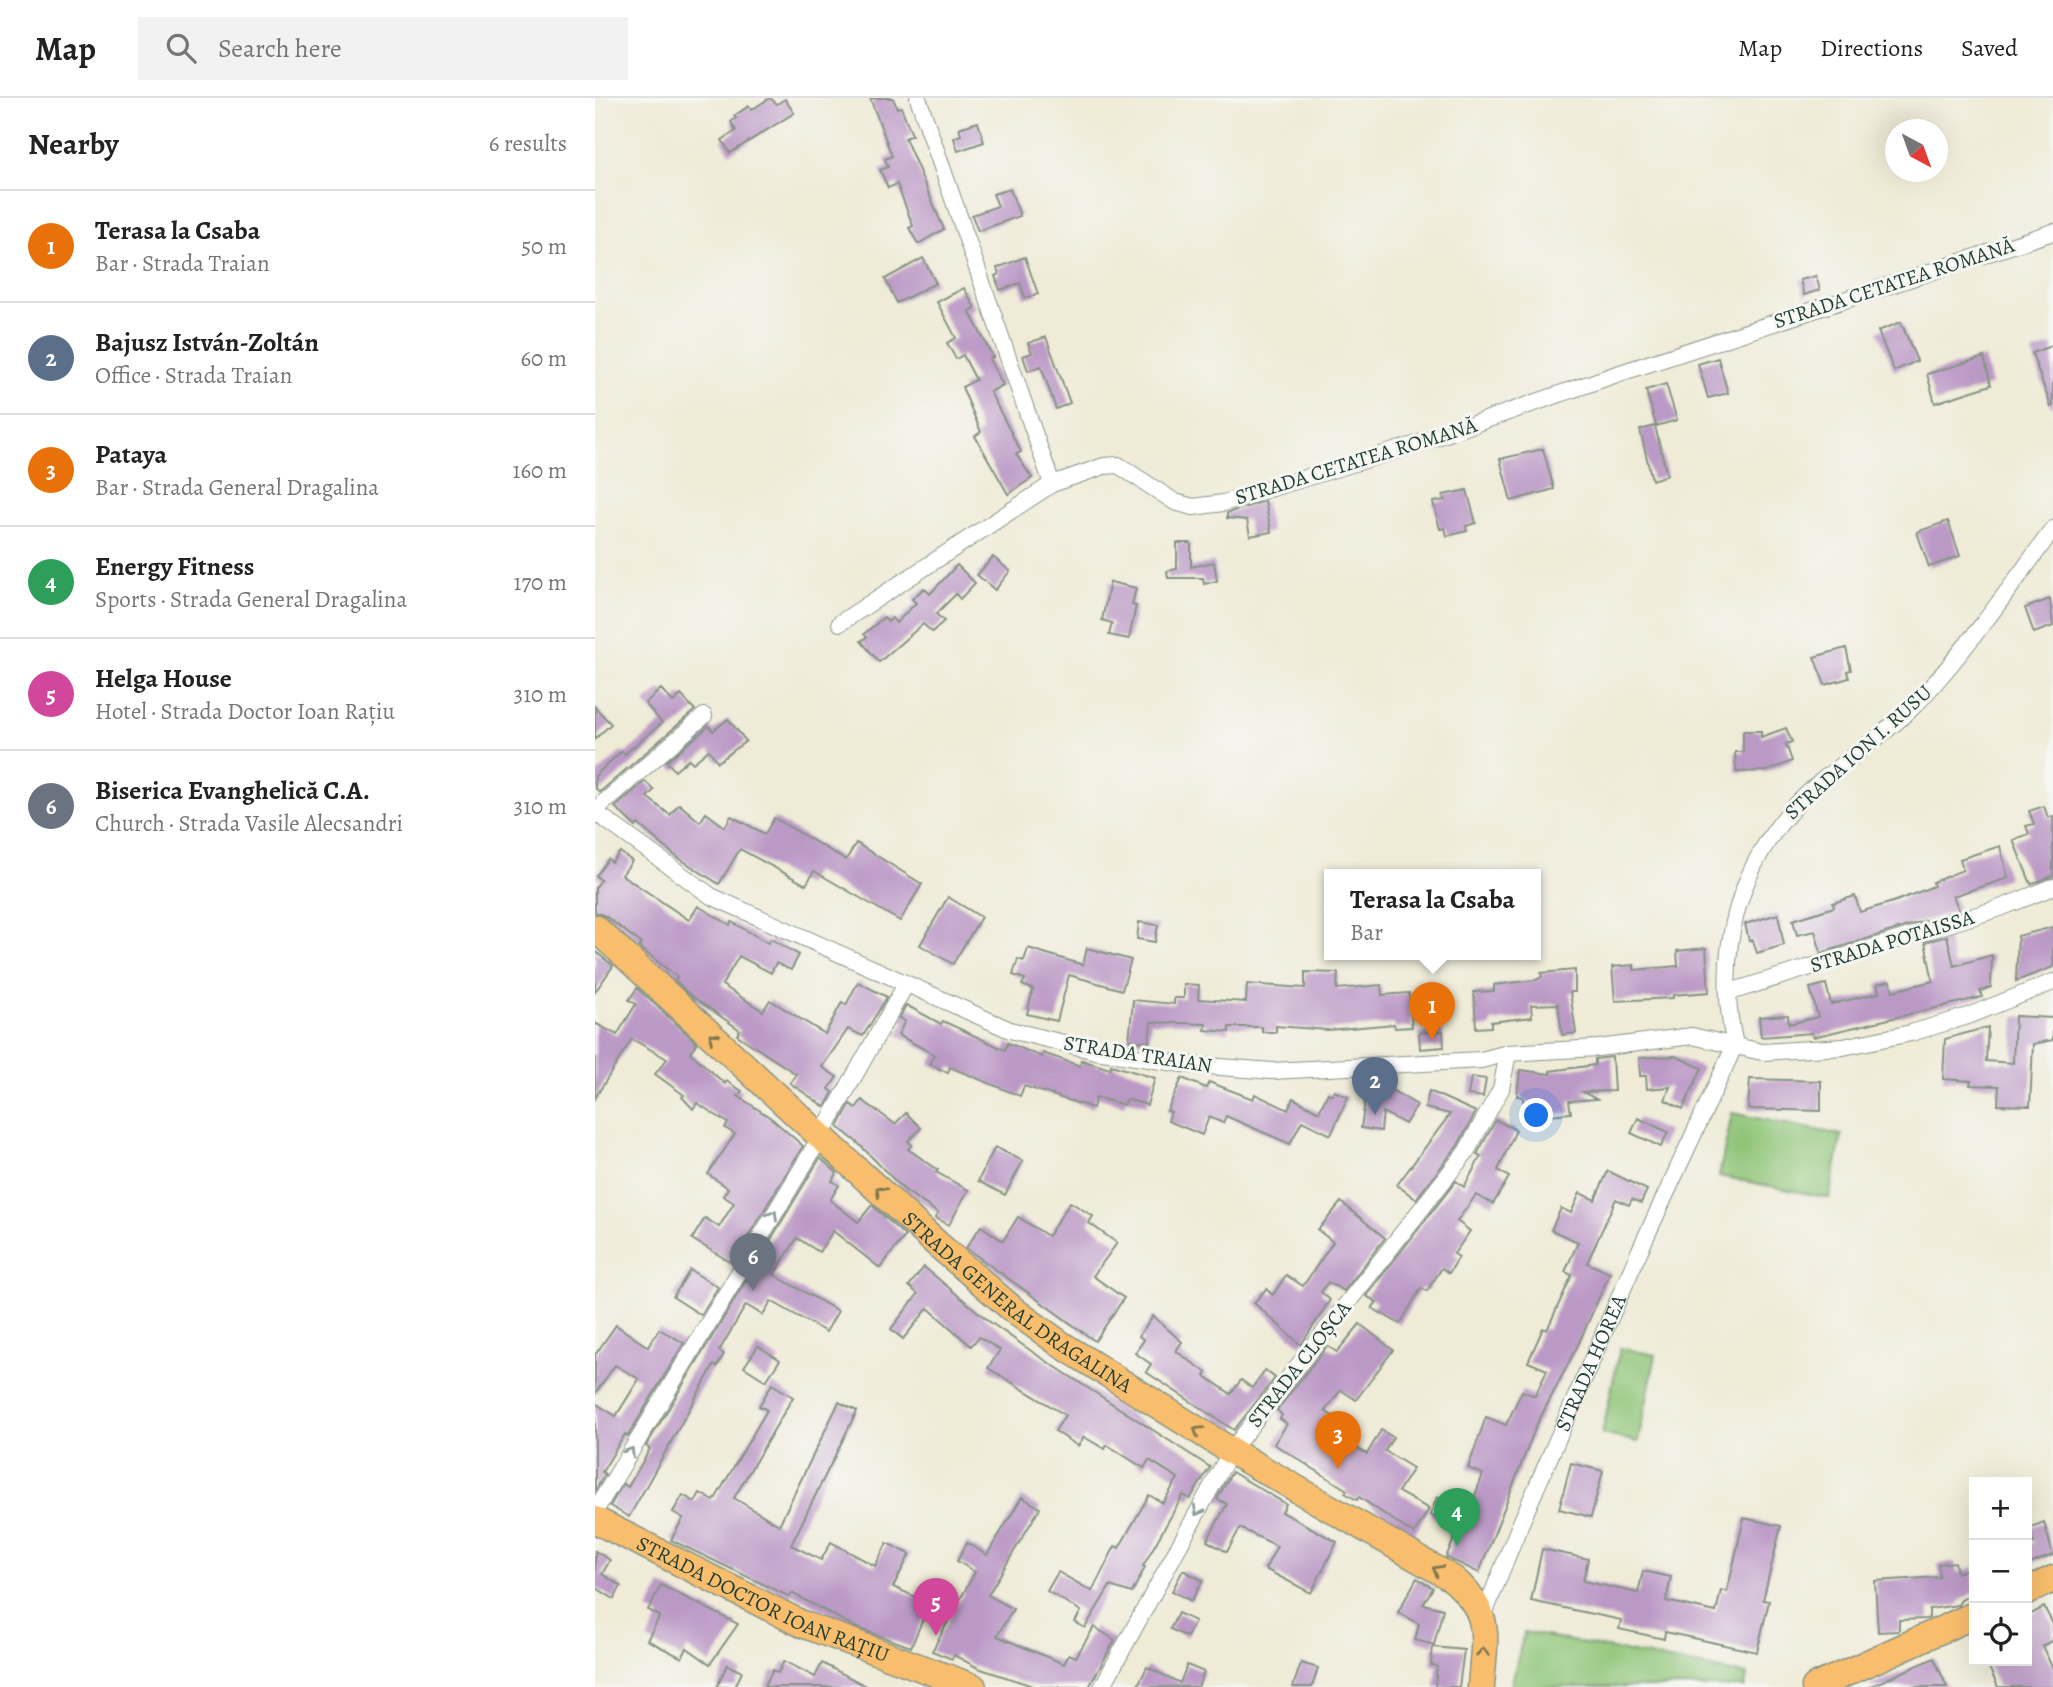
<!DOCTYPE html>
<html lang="en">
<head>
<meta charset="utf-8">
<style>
  body { margin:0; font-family:Alegreya,serif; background:#f2f2f2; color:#222 }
  .controls { position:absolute; right:21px; bottom:21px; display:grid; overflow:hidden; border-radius:0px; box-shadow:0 7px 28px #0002 }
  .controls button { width:63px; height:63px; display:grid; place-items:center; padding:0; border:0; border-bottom:2px solid #e0e0e0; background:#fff; color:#222; font:35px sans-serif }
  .compass { position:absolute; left:1290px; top:21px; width:63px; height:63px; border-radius:50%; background:#fff; box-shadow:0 7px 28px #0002; rotate:139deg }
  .you { position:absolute; left:942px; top:1018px; width:24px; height:24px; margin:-18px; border:5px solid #fff; border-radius:50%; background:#1a73e8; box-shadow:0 0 0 10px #1a73e833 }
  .badge { display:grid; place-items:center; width:46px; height:46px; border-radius:50%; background:#2563eb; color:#fff; font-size:23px; font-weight:700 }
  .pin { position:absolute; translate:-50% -58px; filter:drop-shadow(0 2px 4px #0008) }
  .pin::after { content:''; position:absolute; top:37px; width:24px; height:21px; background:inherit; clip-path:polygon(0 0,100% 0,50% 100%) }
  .popup { position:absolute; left:729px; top:771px; width:217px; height:91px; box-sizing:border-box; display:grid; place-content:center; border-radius:0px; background:#fff; filter:drop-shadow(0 2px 5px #0005); font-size:23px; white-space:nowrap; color:#767676 }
  .popup b { font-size:26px; color:#222 }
  .popup::after { content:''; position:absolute; left:50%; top:100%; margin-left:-14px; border:14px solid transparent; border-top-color:#fff }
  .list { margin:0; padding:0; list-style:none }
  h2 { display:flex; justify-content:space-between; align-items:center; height:91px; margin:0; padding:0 28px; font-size:30px }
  h2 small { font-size:23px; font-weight:400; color:#767676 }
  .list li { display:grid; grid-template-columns:46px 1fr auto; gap:21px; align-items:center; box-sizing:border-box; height:112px; padding:0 28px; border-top:2px solid #e0e0e0 }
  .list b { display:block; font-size:26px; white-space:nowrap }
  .list p { margin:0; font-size:23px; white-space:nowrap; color:#767676 }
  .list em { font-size:23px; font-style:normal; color:#767676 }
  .icon { flex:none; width:38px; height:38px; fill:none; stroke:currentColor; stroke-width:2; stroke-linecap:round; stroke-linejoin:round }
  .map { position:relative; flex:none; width:1458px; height:1589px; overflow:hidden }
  header { display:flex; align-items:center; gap:42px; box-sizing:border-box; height:98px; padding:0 35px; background:#fff; border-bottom:2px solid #e0e0e0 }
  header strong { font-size:33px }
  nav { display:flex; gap:38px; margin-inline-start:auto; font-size:24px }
  .search { width:490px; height:63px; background:#f2f2f2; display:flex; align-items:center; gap:18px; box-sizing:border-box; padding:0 24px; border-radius:0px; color:#767676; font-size:26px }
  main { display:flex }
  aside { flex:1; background:#fff }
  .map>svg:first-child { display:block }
</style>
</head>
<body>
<header>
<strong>Map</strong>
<div class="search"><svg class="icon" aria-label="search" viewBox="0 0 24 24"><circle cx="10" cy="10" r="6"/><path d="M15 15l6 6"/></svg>Search here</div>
<nav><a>Map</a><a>Directions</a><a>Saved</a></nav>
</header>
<main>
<aside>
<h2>Nearby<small>6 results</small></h2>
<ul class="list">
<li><span class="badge" style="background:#e8710a">1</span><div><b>Terasa la Csaba</b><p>Bar · Strada Traian</p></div><em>50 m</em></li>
<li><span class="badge" style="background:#5c6f8a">2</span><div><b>Bajusz István-Zoltán</b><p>Office · Strada Traian</p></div><em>60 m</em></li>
<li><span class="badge" style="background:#e8710a">3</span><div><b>Pataya</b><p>Bar · Strada General Dragalina</p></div><em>160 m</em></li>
<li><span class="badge" style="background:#2e9e5b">4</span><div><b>Energy Fitness</b><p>Sports · Strada General Dragalina</p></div><em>170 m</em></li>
<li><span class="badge" style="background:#d1479c">5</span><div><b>Helga House</b><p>Hotel · Strada Doctor Ioan Rațiu</p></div><em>310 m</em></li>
<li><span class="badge" style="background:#6b7280">6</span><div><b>Biserica Evanghelică C.A.</b><p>Church · Strada Vasile Alecsandri</p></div><em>310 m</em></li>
</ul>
</aside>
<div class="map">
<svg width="1458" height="1589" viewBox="0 0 1458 1589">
  <rect width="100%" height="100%" fill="#f6f6f2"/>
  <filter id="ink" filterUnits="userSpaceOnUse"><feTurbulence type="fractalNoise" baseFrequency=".0143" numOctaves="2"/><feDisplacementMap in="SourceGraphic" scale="14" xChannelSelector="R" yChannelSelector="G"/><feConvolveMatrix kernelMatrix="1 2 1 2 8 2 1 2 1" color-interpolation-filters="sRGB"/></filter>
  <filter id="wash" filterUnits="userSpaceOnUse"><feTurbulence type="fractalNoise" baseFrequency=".00686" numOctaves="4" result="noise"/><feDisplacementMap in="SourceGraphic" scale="28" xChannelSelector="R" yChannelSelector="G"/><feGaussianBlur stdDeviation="1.57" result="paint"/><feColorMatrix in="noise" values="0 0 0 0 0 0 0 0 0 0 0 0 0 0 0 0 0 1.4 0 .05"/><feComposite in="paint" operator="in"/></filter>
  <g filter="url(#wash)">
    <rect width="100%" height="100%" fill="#efebd7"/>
    <g fill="#90c578" stroke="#588156" stroke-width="2">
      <path d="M1137 1015 1247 1037 1234 1100 1124 1078Z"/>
      <path d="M1025 1250 1061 1257 1043 1344 1007 1336Z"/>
      <path d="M929 1534 1152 1577 1150 1589H916Z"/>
    </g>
    <g id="blocks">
      <g fill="#bb99c6">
        <path d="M175 0 182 6 190 1 199 15 135 55 127 42 141 33 136 24 141 20 139 18 154 8 156 12Z"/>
        <path d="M275 0H298L302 10 306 9 317 37 310 40 349 131 323 146 314 130 318 128 302 86 293 90 285 72 293 69 290 61 297 58Z"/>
        <path d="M383 24 389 44 363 53 359 40 366 37 364 30Z"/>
        <path d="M415 91 425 118 383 133 377 117 403 108 398 96Z"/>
        <path d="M430 159 443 196 430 200 425 185 405 192 400 178 404 176 402 170Z"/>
        <path d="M328 160 341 185 302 205 290 181Z"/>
        <path d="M1221 178 1225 192 1209 197 1205 182Z"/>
        <path d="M369 190 380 210 374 213 398 259 394 261 408 287 395 294 426 354 421 356 437 380 413 396 380 338 386 334 367 289 381 282 368 257 361 261 352 245 361 240 342 204Z"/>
        <path d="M1306 224 1322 263 1299 273 1283 233Z"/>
        <path d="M451 239 475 305 461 311 446 268 433 273 428 258 437 255 433 245Z"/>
        <path d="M1458 247V308L1456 309 1437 255Z"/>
        <path d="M1389 259 1396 287 1340 305 1332 276Z"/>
        <path d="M1123 260 1133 295 1113 300 1103 266Z"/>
        <path d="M1071 286 1082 322 1061 328 1051 292Z"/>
        <path d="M1060 328 1072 377 1057 382 1045 332Z"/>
        <path d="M948 351 959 391 916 403 905 361Z"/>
        <path d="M872 392 881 425 871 428 872 433 852 438 850 430 845 431 838 404 850 402 848 397Z"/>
        <path d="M670 403 676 434 655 438 652 422 632 420V415Z"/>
        <path d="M1353 423 1365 458 1334 469 1322 434Z"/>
        <path d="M582 445H596V469L619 464 622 483 609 486 608 480H573L572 473 582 471Z"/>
        <path d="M398 459 415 473 400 492 382 477Z"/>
        <path d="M362 467 380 485 365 501 361 496 341 516 349 523 337 534 328 526 284 564 266 543 272 539 269 536 289 519 293 524 297 520 301 525 321 505 317 501 329 490 335 496Z"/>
        <path d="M515 484 541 490 537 507 541 508 534 541 514 537 517 525 507 522Z"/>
        <path d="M1455 501 1458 528 1439 535 1430 510Z"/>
        <path d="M1251 550 1256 572 1252 573 1254 580 1230 587 1219 559Z"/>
        <path d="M66 591 78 604 86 597 100 612 5 694 0 690V678L27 653 30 656 67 625 50 605Z"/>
        <path d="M0 609 16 626 0 641Z"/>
        <path d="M133 621 151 643 123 664 114 652 98 665 94 661 80 673 72 663 114 628 118 633Z"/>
        <path d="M1191 630 1197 644 1191 646 1197 663 1172 673 1141 674 1140 654H1148V633H1166V639Z"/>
        <path d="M50 683 59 692 52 699 75 717 84 706 105 724 111 715 130 729 136 718 170 736 179 720 251 762 261 745 327 786 305 823 219 773 211 787 145 751 124 786 79 757 43 726 41 729 20 709Z"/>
        <path d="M1449 708 1453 720 1458 718V778L1436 786 1418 742 1434 736 1431 728 1439 726 1434 713Z"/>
        <path d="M1405 748 1413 780 1358 798 1364 812 1226 855 1220 833 1202 837 1198 822 1239 809 1238 805 1260 798 1265 814 1301 803 1339 788 1338 784 1368 772 1365 761Z"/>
        <path d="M25 754 37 763 27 777 94 822 103 808 135 827 137 824 173 845 176 841 204 857 196 872 181 865 176 875 144 858 127 887 168 913 175 902 230 936 247 904 251 907 263 884 292 899 268 938 253 931 227 969 242 979 234 991 238 994 230 1009 195 985 201 976 142 937 145 932 94 896 80 882 82 879 44 849 46 845 10 818 0 814V790L6 782 1 778 13 761 17 764Z"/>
        <path d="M353 799 386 819 358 866 325 847Z"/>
        <path d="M1183 816 1189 847 1162 855 1158 842 1154 843 1150 826Z"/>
        <path d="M544 824 563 827 560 844 542 841Z"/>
        <path d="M1458 829V869L1421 883 1423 838Z"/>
        <path d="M1352 838 1359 868 1397 857 1396 889 1385 893 1387 899 1218 939 1217 935 1166 939 1164 919 1193 917 1194 926 1223 919 1215 890 1231 886 1236 906 1284 895 1282 886 1295 883 1298 893 1338 883 1330 844Z"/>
        <path d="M433 850 488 867 492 850 536 862 527 892 474 877 462 923 432 916 438 891 427 887 430 881 418 877 423 861 429 863Z"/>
        <path d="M1111 850 1114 894 1078 897V900L1020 903 1017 869 1039 867V872L1083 868 1082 853Z"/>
        <path d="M0 853 18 868 0 894Z"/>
        <path d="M980 872V894H975L981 935 967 937 963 906 936 907 937 919 896 924V929L881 930 879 894 899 893V887L941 882 947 879 946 875Z"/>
        <path d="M710 874 743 875 742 891 786 887 787 897 814 895 817 929 800 930 799 926 733 932 681 928V934H667V929H634V934L610 932 611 926 556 924 554 944 534 942 538 902 579 906V900H589V886L604 887 603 901 651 904 652 886 710 890Z"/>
        <path d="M42 890 102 945 95 954 130 986 131 983 147 993 143 998 176 1020 208 1048 137 1165 97 1141 110 1120 124 1129 139 1105 128 1098 133 1090 113 1076 140 1036 130 1030 133 1025 102 1005 98 1011 87 999 89 997 60 976 72 961 37 941 0 1000V925L22 937 41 906 34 902Z"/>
        <path d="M311 907 346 926 348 923 410 952 413 945 447 959 448 955 485 968 486 962 515 971 516 967 560 980 552 1007 531 1001 529 1007 501 999 498 1010 429 988 425 998 355 969 353 975 335 966 340 957 303 937 310 923 304 920Z"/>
        <path d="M1420 918 1458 920V942L1438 946 1435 1008 1403 1007 1404 988 1375 987 1376 983 1348 981 1350 941 1393 929 1391 963 1418 965Z"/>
        <path d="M848 933 849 949 825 951 824 935Z"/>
        <path d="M1080 958 1107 970 1088 1011 1070 1002 1075 989 1052 991 1051 978H1045L1044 960Z"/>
        <path d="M1017 959 1019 993 988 994 1001 1001 974 1003 976 1015 953 1017 952 1007 928 1003V999L922 998 925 972 955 976V973L1000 967V961Z"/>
        <path d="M876 979 891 981 888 999 873 997Z"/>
        <path d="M587 980 611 990 614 984 658 1001 660 996 693 1012 698 1000 724 1014 733 995 737 997 739 993 753 999 736 1037 707 1023 695 1046 631 1018 628 1025 614 1019 607 1037 573 1023 576 1014 572 1013Z"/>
        <path d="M1155 981 1226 983V1013L1153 1011Z"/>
        <path d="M777 988 793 990 822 1007 810 1026 788 1014 786 1033 766 1030 771 996H776Z"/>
        <path d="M834 993 881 1014 863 1047 821 1101 802 1087 855 1016 830 1010Z"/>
        <path d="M267 1002 300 1026 311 1015 326 1030 313 1043 317 1047 313 1051 343 1072 341 1074 373 1092 354 1127 340 1120 343 1115 308 1091 263 1045 243 1029 255 1006 261 1010Z"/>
        <path d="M1043 1020 1073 1034 1066 1049 1036 1035Z"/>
        <path d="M901 1022 921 1032 903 1072 914 1079 898 1106 881 1097 862 1123 875 1133 859 1156 864 1159 854 1175 847 1170 832 1193 826 1190 805 1226 777 1210 782 1204 771 1198 861 1083 869 1089 886 1058 882 1056Z"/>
        <path d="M400 1049 428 1063 410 1097 383 1083Z"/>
        <path d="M225 1060 242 1075 237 1083 244 1087 235 1102 263 1124 277 1107 310 1138 285 1170 238 1133 224 1154 202 1140 179 1177 243 1213 231 1234 176 1203 168 1217 151 1207 124 1253 129 1256 122 1269 119 1267 34 1419 15 1408 28 1386 33 1389 55 1351 51 1348Z"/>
        <path d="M1013 1073 1052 1092 1046 1105 1037 1101 1034 1107 1021 1101 992 1165 1015 1175 983 1247 941 1328 884 1475 851 1459 864 1430 835 1417 842 1399 874 1413 888 1376 873 1370 891 1319 911 1327 927 1293 940 1298 952 1272 933 1264 948 1230 952 1232 977 1177 970 1174 983 1144 956 1132 966 1110 976 1115 985 1095 1000 1102Z"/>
        <path d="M475 1104 498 1118 494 1125 522 1145 498 1178 529 1200 500 1243 371 1150 386 1128 408 1143 423 1119 453 1138Z"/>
        <path d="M746 1104 790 1140 749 1193 733 1184 726 1194 735 1202 706 1247 659 1205 671 1191 678 1197 691 1177 708 1188 738 1144 723 1132Z"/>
        <path d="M329 1169 395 1224 442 1257 615 1369 595 1401 588 1397 548 1468 550 1469 537 1495 515 1488 490 1530 480 1524 486 1513 452 1493 463 1474 497 1493 520 1448 524 1450 554 1397 568 1405 583 1380 554 1362 549 1370 512 1347 510 1351 489 1339 483 1348 460 1333 470 1317 393 1270 405 1252 384 1239 376 1248 333 1210 308 1241 296 1231 323 1196 314 1188Z"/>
        <path d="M95 1172 123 1189 106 1217 78 1199Z"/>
        <path d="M558 1218 587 1244 581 1253 612 1275 610 1278 636 1296 646 1282 657 1290 670 1272 680 1280 639 1332 551 1274 556 1266 540 1255 549 1242 544 1238Z"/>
        <path d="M765 1226 798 1252 761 1302 746 1292 730 1313 750 1326 742 1338 772 1356 786 1332 798 1339 790 1353 818 1370 803 1394 834 1411 819 1436 764 1399 762 1402 750 1395 752 1392 679 1346 692 1326 685 1321 687 1317 682 1312 732 1248 742 1254Z"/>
        <path d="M21 1227 53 1249 64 1231 89 1245 33 1338 30 1336 7 1374 10 1376 0 1393V1305L21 1318 44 1281 20 1267 0 1296V1257Z"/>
        <path d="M163 1248 185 1262 171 1283 149 1269Z"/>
        <path d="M177 1286 198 1299 139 1400 184 1427 244 1304 262 1313 196 1447 226 1462 236 1444 280 1468 292 1445 315 1456 298 1489 335 1505 316 1549 260 1529 197 1495 195 1499 76 1442 88 1420 78 1414 88 1397 100 1404 105 1395 119 1403 172 1312 164 1308Z"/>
        <path d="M976 1365 1008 1373 996 1419 964 1411Z"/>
        <path d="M637 1374 691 1406 687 1414 742 1444 716 1495 670 1471 682 1448 645 1430 632 1454 612 1443 632 1406 622 1401Z"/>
        <path d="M427 1399 445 1410 393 1497 418 1511 402 1538 469 1566 474 1556 481 1559 499 1529 520 1542 494 1589H441L383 1570 359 1557 357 1561 337 1553 380 1474 362 1463 372 1445 392 1457Z"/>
        <path d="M1149 1420 1186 1428 1168 1502 1174 1503 1162 1554 1070 1534 1069 1541 1024 1531 1026 1522 936 1503 947 1451 993 1461 988 1483 1043 1495 1048 1473 1076 1479 1071 1503 1121 1514 1126 1492 1132 1494Z"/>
        <path d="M1449 1424 1458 1457 1432 1467V1447L1439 1445 1433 1430Z"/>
        <path d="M0 1453 15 1462 7 1476 26 1488 19 1501 0 1489Z"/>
        <path d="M1360 1464 1362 1475 1379 1469V1495L1366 1502 1363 1507 1334 1511V1520L1331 1521 1304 1522V1533L1283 1534 1280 1483 1345 1479 1343 1466Z"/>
        <path d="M588 1472 608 1483 596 1503 577 1493Z"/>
        <path d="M822 1480 838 1490 828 1506 848 1511 839 1547 820 1542 824 1526 803 1514Z"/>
        <path d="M66 1487 143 1526 115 1566 92 1550 87 1560 52 1542 65 1518 53 1512Z"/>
        <path d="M1449 1509 1458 1526V1542L1447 1548 1458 1571V1589H1403L1391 1563H1432V1518Z"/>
        <path d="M583 1515 600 1523 592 1539 575 1531Z"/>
        <path d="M838 1549 869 1552 864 1589H840L842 1568 836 1567Z"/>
        <path d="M1339 1560 1352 1589H1274Z"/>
        <path d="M189 1563 220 1579 227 1565 273 1589H169L178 1572 183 1575Z"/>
        <path d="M706 1565 723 1570 717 1589H698Z"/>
        <path d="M132 1567 147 1574 140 1589H122Z"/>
        <path d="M592 1567 609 1574 603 1589H542L552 1569 585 1585Z"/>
      </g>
    </g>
  </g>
  <g filter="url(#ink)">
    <use href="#blocks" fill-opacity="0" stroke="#879486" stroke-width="2"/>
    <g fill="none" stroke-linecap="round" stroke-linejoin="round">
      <defs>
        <g id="street">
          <path d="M323 0 457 386"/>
          <path d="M245 525 457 386 509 368 523 367 580 404 598 409 628 405 819 347 1019 277 1458 134"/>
          <path d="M0 712 109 618"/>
          <path d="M0 714 116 798 415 932 501 953 587 966 677 973 886 962 913 955 1003 950 1097 938 1167 954 1248 949 1316 935 1373 918 1458 884"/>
          <path d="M1135 894 1405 810 1458 789"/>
          <path d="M1140 947C1119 856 1142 764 1210 698 1245 664 1289 639 1324 603 1373 549 1415 490 1458 431"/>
          <path d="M0 1413 216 1055 311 886"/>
          <path id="s1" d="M888 1519 922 1434 1044 1154 1140 947"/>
          <path d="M507 1589 636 1353 871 1054 906 991 913 955"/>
        </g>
        <g id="primary">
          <path id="s2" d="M0 830 341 1145 421 1214 467 1247 636 1353 858 1481C899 1517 889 1539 886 1589"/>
          <path id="s3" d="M0 1422 207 1526 378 1589"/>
          <path d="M1432 1493 1458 1481"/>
          <path d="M1220 1589 1379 1517"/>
        </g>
      </defs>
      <use href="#street" stroke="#879486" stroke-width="18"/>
      <use href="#primary" stroke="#879486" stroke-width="29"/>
      <use href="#street" stroke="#fff" stroke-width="16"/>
      <use href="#primary" stroke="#f9be6d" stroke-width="26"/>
    </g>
    <defs><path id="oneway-chevron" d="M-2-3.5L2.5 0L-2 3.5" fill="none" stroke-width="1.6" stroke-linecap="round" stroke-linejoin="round" transform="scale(1.75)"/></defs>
    <g stroke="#81774e">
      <use href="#oneway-chevron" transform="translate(118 939) rotate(-137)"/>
      <use href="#oneway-chevron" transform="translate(285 1093) rotate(-137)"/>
      <use href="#oneway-chevron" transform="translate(603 1333) rotate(-148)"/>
      <use href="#oneway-chevron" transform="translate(842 1472) rotate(-150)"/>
      <use href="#oneway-chevron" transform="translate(888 1554) rotate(-87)"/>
    </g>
    <g stroke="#8f9e9a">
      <use href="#oneway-chevron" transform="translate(178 1117) rotate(-59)"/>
      <use href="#oneway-chevron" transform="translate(35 1354) rotate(-59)"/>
      <use href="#oneway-chevron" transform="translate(603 1413) rotate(119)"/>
    </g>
  </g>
  <g text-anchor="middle" stroke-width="6" stroke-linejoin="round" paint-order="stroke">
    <g font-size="21" fill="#1f3d34" stroke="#f6f6f2">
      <text transform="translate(1299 185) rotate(-18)" y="7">STRADA CETATEA ROMANĂ</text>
      <text transform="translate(761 363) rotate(-17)" y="7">STRADA CETATEA ROMANĂ</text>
      <text transform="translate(1263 654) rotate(-42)" y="7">STRADA ION I. RUSU</text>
      <text transform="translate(1297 843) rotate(-17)" y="7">STRADA POTAISSA</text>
      <text transform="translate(543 956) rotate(9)" y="7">STRADA TRAIAN</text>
      <text dy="7" stroke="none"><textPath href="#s2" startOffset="565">STRADA GENERAL DRAGALINA</textPath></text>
      <text dy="7" stroke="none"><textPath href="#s1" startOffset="276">STRADA HOREA</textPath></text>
      <text transform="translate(704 1266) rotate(-52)" y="7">STRADA CLOȘCA</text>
      <text dy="7" stroke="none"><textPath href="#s3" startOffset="186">STRADA DOCTOR IOAN RAȚIU</textPath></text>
    </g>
  </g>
</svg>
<div class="controls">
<button>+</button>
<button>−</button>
<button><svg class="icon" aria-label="locate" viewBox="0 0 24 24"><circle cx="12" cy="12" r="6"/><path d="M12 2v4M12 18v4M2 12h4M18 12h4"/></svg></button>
</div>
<svg class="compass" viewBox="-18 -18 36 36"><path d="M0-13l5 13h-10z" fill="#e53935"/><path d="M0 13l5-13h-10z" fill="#767676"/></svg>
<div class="you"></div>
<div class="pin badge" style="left:837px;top:942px;background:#e8710a">1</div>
<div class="popup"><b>Terasa la Csaba</b>Bar</div>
<div class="pin badge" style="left:780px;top:1017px;background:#5c6f8a">2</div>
<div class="pin badge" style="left:743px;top:1371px;background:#e8710a">3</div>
<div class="pin badge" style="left:862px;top:1448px;background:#2e9e5b">4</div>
<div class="pin badge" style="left:341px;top:1538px;background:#d1479c">5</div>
<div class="pin badge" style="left:158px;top:1193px;background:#6b7280">6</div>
</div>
</main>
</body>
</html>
